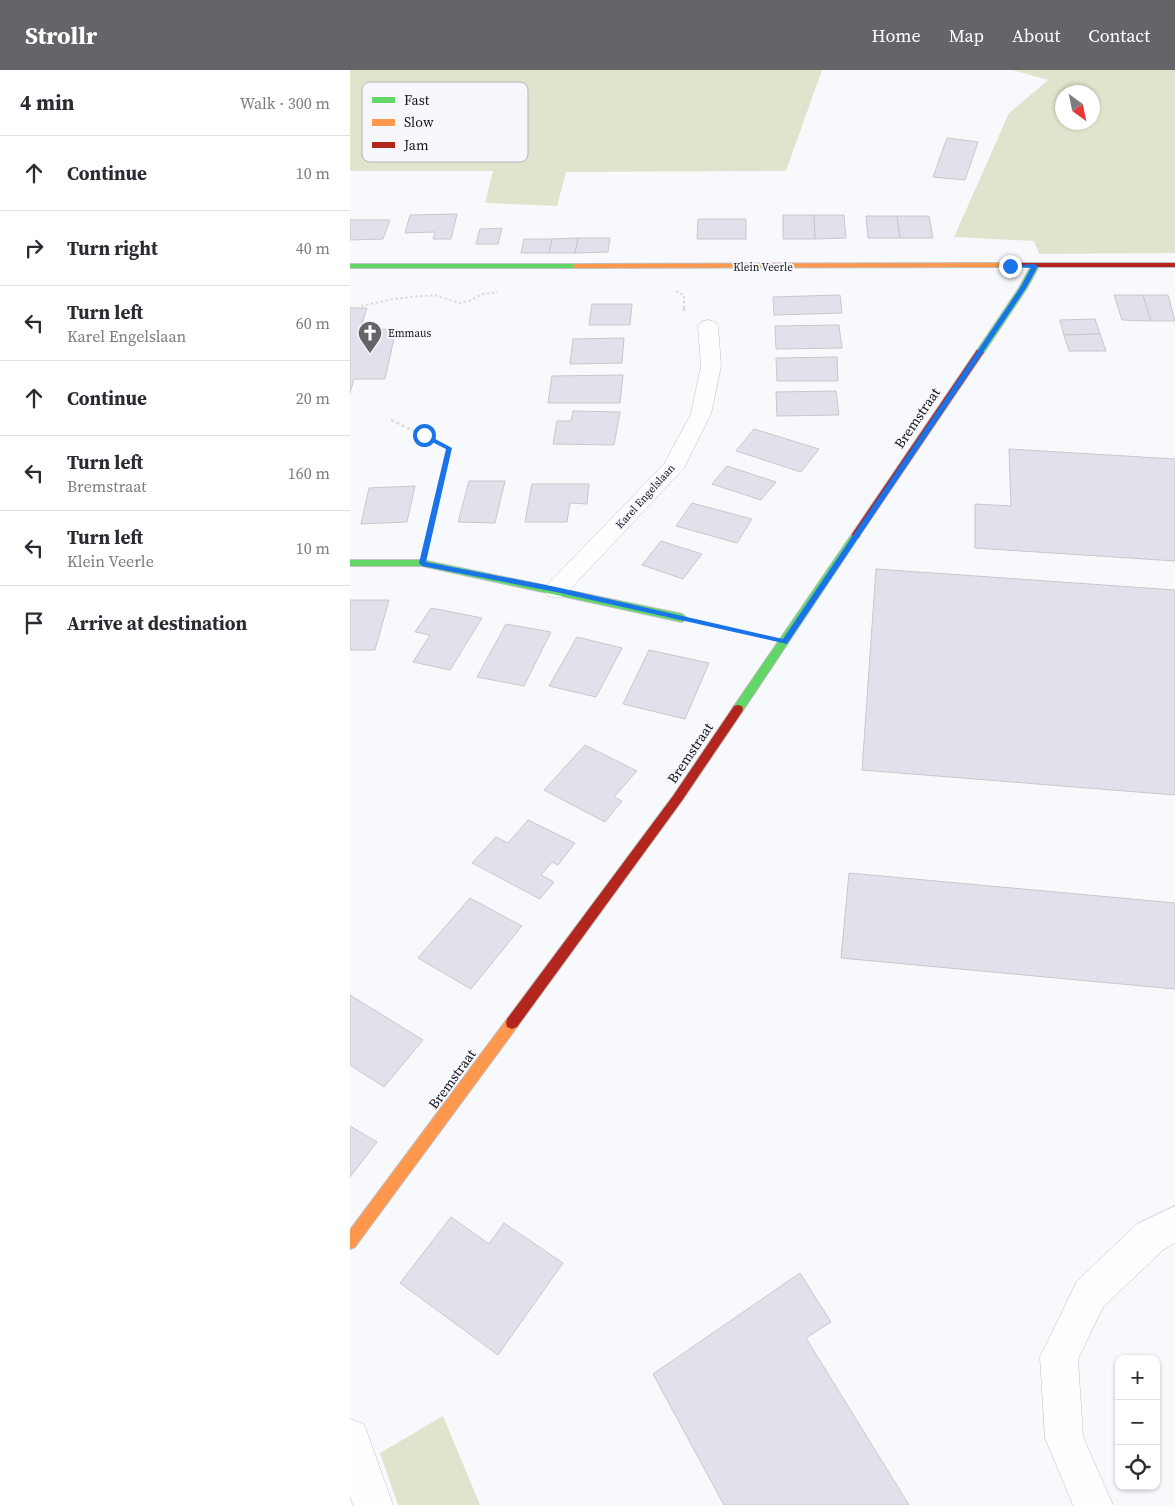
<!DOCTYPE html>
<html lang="en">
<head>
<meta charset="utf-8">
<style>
  body { margin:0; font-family:"Source Serif 4",serif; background:#f2f2f3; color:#2b2b33 }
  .controls { position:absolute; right:15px; bottom:15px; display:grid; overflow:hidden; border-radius:10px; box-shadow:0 1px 4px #0004 }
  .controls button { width:45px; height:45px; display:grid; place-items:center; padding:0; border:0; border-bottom:1px solid #e1e1e2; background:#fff; color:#2b2b33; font:25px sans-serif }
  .compass { position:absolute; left:705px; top:15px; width:45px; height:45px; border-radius:50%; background:#fff; box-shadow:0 1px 4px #0004; rotate:147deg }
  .stop { position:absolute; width:15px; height:15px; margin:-11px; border:4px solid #1a73e8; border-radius:50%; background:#fff }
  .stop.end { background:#1a73e8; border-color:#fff; box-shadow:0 1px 5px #0008 }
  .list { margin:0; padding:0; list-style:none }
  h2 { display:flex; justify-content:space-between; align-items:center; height:65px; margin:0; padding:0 20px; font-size:21px }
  h2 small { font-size:16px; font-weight:400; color:#7c7c81 }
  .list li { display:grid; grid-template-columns:32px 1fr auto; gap:15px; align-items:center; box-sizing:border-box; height:75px; padding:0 20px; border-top:1px solid #e1e1e2 }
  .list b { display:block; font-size:19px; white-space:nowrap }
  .list p { margin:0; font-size:16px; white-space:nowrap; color:#7c7c81 }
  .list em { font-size:16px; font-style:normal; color:#7c7c81 }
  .icon { flex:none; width:28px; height:28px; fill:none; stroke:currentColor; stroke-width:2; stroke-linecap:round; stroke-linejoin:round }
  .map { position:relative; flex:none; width:825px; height:1435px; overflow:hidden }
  header { display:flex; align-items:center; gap:30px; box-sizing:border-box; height:70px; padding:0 25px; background:#646569; color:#fff }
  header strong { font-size:24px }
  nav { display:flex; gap:28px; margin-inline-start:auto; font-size:18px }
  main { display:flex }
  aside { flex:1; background:#fff }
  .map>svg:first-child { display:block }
</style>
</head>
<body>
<header>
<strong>Strollr</strong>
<nav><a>Home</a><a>Map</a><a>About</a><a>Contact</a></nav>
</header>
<main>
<aside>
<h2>4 min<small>Walk · 300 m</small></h2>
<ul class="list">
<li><svg class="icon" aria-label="ahead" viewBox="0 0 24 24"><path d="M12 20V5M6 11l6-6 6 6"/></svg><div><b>Continue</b></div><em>10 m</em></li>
<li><svg class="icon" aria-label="right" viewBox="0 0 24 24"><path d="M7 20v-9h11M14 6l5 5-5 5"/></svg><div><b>Turn right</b></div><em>40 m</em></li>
<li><svg class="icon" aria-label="left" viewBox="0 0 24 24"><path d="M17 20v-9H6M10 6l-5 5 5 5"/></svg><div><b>Turn left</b><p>Karel Engelslaan</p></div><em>60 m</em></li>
<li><svg class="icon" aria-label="ahead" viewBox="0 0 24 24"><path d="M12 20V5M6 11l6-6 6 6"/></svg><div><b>Continue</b></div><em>20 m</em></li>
<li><svg class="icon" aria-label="left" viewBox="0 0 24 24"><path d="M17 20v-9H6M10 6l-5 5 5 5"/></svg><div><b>Turn left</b><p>Bremstraat</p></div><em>160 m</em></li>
<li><svg class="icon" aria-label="left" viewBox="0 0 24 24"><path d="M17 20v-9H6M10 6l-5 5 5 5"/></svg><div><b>Turn left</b><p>Klein Veerle</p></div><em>10 m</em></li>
<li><svg class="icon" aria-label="arrive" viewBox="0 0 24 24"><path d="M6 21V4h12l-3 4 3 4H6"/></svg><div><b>Arrive at destination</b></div></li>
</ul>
</aside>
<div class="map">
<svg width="825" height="1435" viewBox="0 0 825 1435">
  <rect width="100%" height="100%" fill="#f8f9fc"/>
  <g fill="#dfe5cc" fill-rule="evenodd">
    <path d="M0 0H472L436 101 216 102 207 136 135 133 143 101H0Z"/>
    <path d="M662 0H825V183L689 184 684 171 604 167 659 43 698 10ZM742 22V52H712V22Z"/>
    <path d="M93 1346 130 1435H48L30 1383Z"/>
  </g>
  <g fill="#e1e1eb" stroke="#c8c8cb">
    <path d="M597 68 628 72 615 110 583 107Z"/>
    <path d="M107 144 101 169H83L85 162 55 163 60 145Z"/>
    <path d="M433 145H464L465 169H433Z"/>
    <path d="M464 145H494L496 168 465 169Z"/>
    <path d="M516 146H547L550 168H518Z"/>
    <path d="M547 146H579L583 168H550Z"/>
    <path d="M348 149H396V169H347Z"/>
    <path d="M0 150H40L33 169 0 170Z"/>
    <path d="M152 158 148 174H126L130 159Z"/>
    <path d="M228 168 225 183H199L202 169Z"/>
    <path d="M228 168H260L258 182 225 183Z"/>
    <path d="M174 169H202L199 183H171Z"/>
    <path d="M490 225 492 243 424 245 423 227Z"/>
    <path d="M764 225H793L801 251 772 250Z"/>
    <path d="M793 225H818L825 251H801Z"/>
    <path d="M242 234H282L280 255H239Z"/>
    <path d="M0 238H17L10 260 46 259 35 309H4L0 323Z"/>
    <path d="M745 249 750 264 714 265 710 250Z"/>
    <path d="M489 255 492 278 426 279 425 256Z"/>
    <path d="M750 264 756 281H719L714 265Z"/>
    <path d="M274 268 272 293 220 294 223 269Z"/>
    <path d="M487 287 488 311H427L426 288Z"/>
    <path d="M273 305 270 333H198L202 306Z"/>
    <path d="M486 321 489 345 427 346 426 322Z"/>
    <path d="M223 341 270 342 264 375 203 374 207 351H221Z"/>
    <path d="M404 359 469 379 451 402 386 381Z"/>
    <path d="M659 379 825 389V491L625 478V434L661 436Z"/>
    <path d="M377 396 426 412 411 430 362 414Z"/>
    <path d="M119 411H155L145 453 108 452Z"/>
    <path d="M182 414H239L237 434 220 433 217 452H175Z"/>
    <path d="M65 416 57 452 11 454 19 418Z"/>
    <path d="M342 433 402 449 387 473 326 456Z"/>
    <path d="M311 471 352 484 333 509 292 495Z"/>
    <path d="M526 499 825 520V725L512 700Z"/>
    <path d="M0 530H39L25 580H0Z"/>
    <path d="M81 538 132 548 100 600 63 592 80 565 65 562Z"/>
    <path d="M156 554 201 562 174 616 127 607Z"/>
    <path d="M227 567 272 578 246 627 199 616Z"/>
    <path d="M299 580 359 593 335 649 273 634Z"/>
    <path d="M235 675 287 701 264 727 272 731 255 752 194 720Z"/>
    <path d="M178 750 225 773 208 795 202 792 191 805 204 812 190 829 122 793 146 767 158 773Z"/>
    <path d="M499 803 825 833V919L491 888Z"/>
    <path d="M120 828 172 856 121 919 68 888Z"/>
    <path d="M0 925 73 970 34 1017 0 995Z"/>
    <path d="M0 1056 27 1072 0 1107Z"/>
    <path d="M101 1147 139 1174 154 1153 213 1193 148 1285 50 1213Z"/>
    <path d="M450 1203 481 1252 456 1268 559 1435H374L303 1304Z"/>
  </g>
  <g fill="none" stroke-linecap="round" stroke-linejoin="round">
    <defs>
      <g id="street">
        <path d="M358 250 365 252 368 256 371 296 361 344 334 398 214 526 206 528 198 526 194 520 198 514 314 394 341 344 351 296 348 256 351 252Z"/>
        <path d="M825 1136V1173L813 1180 753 1237 728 1289 733 1367 763 1435H723L695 1368 690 1287 727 1211 787 1154Z"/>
        <path d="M0 1349 14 1354 43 1435H3L0 1426Z"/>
      </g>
      <g id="fast">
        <path d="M0 194H226L230 196 226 198H0Z"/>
        <path d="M682 194 689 196 677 218 633 284H627L626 282 669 218Z"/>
        <path d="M505 463 510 466 508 468 392 642H384L383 639 384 636 502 464Z"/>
        <path d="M0 490H72L332 544 337 548 332 552 72 496H0Z"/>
      </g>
      <g id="slow">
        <path d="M653 193 657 195 656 197 226 198 222 196 226 194Z"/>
        <path d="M162 947 167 949 168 953 167 957 5 1177 0 1179V1160L157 949Z"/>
      </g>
      <g id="jam">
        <path d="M650 193H825V197H653L649 195Z"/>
        <path d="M627 280 634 282 508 468H502V464Z"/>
        <path d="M388 635 392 636 393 639 392 642 331 732 167 957 162 959 157 957 156 953 157 949 323 726 384 636Z"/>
      </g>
    </defs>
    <use href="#street" stroke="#bfc0c3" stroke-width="1"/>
    <use href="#fast" stroke="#bfc0c3" stroke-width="2"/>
    <use href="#slow" stroke="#bfc0c3" stroke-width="2"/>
    <use href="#jam" stroke="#bfc0c3" stroke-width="2"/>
    <g stroke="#dadadc" stroke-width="2" stroke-dasharray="2.5 2.5" stroke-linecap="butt">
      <path d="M326 221 334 225V239"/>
      <path d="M11 236 43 229 84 225 109 233 119 231 133 224 148 222"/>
    </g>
    <g stroke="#dadadc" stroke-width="2.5" stroke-dasharray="3 3" stroke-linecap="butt">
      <path d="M334 238V242"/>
      <path d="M41 350 99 378 78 468"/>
    </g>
    <path stroke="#dadadc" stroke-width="3" stroke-dasharray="4 4" stroke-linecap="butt" d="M360 555 402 564"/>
    <use href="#street" fill="#fefeff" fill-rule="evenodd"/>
    <use href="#fast" fill="#63d668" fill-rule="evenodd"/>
    <use href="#slow" fill="#ff974d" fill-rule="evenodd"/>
    <use href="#jam" fill="#b3261e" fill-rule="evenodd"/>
  </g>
  <path fill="#1a73e8" d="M685 194 688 196 676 218 437 574 206 522 72 496 69 493 96 379 72 367 71 365 74 363 102 378 76 492 206 517 433 569 670 218 681 198 657 196Z"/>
  <defs>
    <symbol id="church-pin" viewBox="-11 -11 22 30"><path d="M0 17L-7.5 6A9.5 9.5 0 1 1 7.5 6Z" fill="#646569" stroke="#f6f8fe"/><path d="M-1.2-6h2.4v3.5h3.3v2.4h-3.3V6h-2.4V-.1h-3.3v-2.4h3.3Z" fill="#fff"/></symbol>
  </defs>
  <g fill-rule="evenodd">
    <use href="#church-pin" x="6" y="249" width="28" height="38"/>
  </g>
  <g text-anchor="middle" stroke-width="4" stroke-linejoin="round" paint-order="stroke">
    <g font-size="11" fill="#15161a" stroke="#f6f8fe">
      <text x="413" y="201">Klein Veerle</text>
      <text transform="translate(295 426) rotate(-48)" y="4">Karel Engelslaan</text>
    </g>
    <g font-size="11" fill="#15161a" stroke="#f6f8fe" text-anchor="start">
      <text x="38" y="267">Emmaus</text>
    </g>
    <g font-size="14" fill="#15161a" stroke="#f6f8fe">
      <text transform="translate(567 348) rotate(-56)" y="5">Bremstraat</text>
      <text transform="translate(340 683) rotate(-56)" y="5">Bremstraat</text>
      <text transform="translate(102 1009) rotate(-54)" y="5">Bremstraat</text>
    </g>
  </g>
  <rect x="12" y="12" width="166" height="80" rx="8" fill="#f6f8fe" stroke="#b2b4ba" stroke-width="1"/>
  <rect x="22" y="27" width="23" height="6" fill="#63d668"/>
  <rect x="22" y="49" width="23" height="7" fill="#ff974d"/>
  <rect x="22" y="72" width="23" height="6" fill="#b3261e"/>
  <g font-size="14" fill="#15161a">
    <text x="54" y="35">Fast</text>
    <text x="54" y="57">Slow</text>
    <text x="54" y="80">Jam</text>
  </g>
</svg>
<div class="controls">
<button>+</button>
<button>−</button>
<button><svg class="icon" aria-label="locate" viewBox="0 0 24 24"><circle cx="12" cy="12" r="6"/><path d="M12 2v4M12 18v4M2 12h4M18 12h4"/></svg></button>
</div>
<svg class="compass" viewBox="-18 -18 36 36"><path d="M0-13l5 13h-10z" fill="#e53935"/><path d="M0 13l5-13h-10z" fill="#7c7c81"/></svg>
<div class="stop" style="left:74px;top:365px"></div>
<div class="stop end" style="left:660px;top:196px"></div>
</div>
</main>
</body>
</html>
